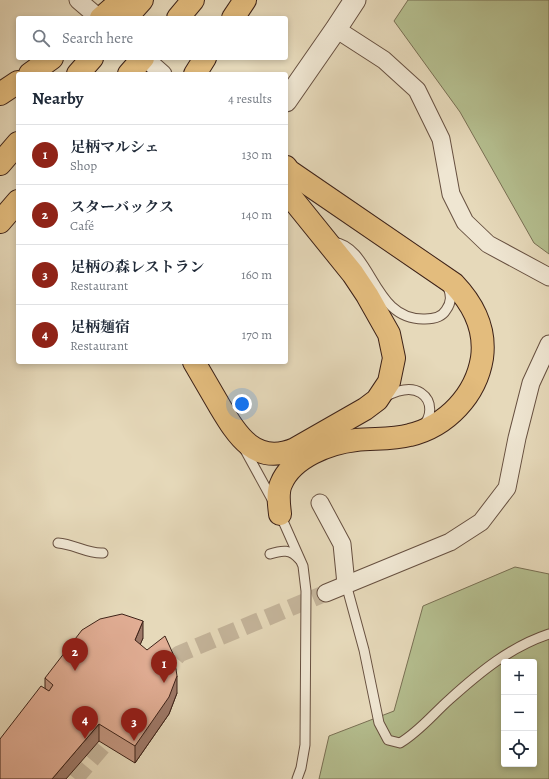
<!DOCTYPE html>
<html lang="en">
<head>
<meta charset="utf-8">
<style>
  body { margin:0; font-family:Alegreya,"Noto Serif JP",serif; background:#f6f6f7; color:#1f2937 }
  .controls { position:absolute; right:12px; bottom:12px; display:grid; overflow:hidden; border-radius:4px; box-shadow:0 2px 6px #0003 }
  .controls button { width:36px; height:36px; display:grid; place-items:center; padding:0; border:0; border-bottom:1px solid #e0e1e3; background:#fff; color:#1f2937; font:20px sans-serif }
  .you { position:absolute; left:242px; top:404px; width:14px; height:14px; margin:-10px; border:3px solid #fff; border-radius:50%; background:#1a73e8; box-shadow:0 0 0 6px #1a73e833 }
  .badge { display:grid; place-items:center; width:26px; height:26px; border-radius:50%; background:#8f2418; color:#fff; font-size:13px; font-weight:700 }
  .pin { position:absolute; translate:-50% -33px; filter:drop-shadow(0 1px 2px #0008) }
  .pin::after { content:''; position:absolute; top:21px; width:14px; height:12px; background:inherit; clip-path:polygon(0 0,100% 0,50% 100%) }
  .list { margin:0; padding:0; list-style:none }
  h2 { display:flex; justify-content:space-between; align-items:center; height:52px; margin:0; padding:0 16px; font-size:17px }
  h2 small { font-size:13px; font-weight:400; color:#747a83 }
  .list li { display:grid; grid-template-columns:26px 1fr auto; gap:12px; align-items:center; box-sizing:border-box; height:60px; padding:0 16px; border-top:1px solid #e0e1e3 }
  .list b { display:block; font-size:15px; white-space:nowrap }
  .list p { margin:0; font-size:13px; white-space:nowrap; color:#747a83 }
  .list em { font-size:13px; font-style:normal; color:#747a83 }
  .icon { flex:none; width:22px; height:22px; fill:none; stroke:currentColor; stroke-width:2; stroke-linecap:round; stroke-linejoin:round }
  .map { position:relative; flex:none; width:549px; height:779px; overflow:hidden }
  .search { position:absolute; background:#fff; box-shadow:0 2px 6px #0003; left:16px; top:16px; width:272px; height:44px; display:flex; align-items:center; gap:10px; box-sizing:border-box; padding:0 14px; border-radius:4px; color:#747a83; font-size:15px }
  .panel { position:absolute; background:#fff; box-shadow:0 2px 6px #0003; left:16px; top:72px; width:272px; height:292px; border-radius:4px }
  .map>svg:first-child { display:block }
</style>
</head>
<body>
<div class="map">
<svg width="549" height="779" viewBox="0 0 549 779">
  <rect width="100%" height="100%" fill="#e6d9ba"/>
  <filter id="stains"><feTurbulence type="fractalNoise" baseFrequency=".005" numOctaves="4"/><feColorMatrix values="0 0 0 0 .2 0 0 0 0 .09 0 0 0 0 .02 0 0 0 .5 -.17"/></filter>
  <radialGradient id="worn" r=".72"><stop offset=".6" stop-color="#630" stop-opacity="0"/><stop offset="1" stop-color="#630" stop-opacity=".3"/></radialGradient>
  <g fill="#b5bf90" stroke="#797054" fill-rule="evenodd">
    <path d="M408 0H549V254L534 243 460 112 394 21Z"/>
    <path d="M515 567 549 574V779H319L329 736 394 711 423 606ZM504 662H534V764H504Z"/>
  </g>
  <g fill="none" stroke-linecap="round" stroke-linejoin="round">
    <g stroke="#c4b49a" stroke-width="17" stroke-dasharray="17 8" stroke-linecap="butt">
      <path d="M160 677 179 654 326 593"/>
      <path d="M75 779 119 727"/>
    </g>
    <defs>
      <g id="service">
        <path d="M333 242C373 247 372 321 425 319 433 319 442 317 446 310 452 302 451 295 448 287"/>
        <path d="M386 396C396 391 411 386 421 393 433 401 432 418 422 426"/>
        <path d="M244 448 273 501"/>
        <path d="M279 512 303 566 306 591 305 745 301 768 297 779"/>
        <path d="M58 543C74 544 87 554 103 553"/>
        <path d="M270 554C282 550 291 549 299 559"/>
        <path d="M346 584 364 650 379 723 388 740 400 743C420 731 433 714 450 699 480 672 510 647 549 634"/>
      </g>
      <g id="minor">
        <path d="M78 0 99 18"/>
        <path d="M336 29 384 60 417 90 441 139 451 194 465 222 488 244 549 277"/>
        <path d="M145 58 163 74"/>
        <path d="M320 503 342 544 346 584"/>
        <path d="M326 593 450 542 481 522 507 488 517 438 531 383 549 344"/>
      </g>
      <path id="tertiary" d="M286 101 336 29 355 0"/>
      <g id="motorway">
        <path d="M101 18 122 0"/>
        <path d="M126 18 142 0"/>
        <path d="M178 18 193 0"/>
        <path d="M233 18 245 0"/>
        <path d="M30 74 52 58"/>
        <path d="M78 74 92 58"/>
        <path d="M129 74 143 58"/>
        <path d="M195 74 205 58"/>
        <path d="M0 94 18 82"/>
        <path d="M0 164 18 143"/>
        <path d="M0 222 18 201"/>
        <path d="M194 362C202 376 211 391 219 405 237 435 255 466 295 449L365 409 377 400 389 382 394 358 389 334 367 295 353 274 286 191"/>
        <path d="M280 514C279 504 277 493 281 484 292 457 329 443 356 440 374 438 392 440 410 435 447 426 476 395 482 358 486 329 473 304 454 284L289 171 286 167"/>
      </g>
    </defs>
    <use href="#service" stroke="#675040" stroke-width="11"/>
    <use href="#minor" stroke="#675040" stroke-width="19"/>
    <use href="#tertiary" stroke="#675040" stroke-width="23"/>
    <use href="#motorway" stroke="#3d2218" stroke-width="24"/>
    <use href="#service" stroke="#efe6d2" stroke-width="9"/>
    <use href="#minor" stroke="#efe6d2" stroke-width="17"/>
    <use href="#tertiary" stroke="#efe6d2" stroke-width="21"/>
    <use href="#motorway" stroke="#e3bc7d" stroke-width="22"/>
  </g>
  <path fill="#c2957f" stroke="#3d2218" d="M143 638 140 644 177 693 169 714 135 763 99 741 45 688V678Z"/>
  <g fill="#9e7968" stroke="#3d2218">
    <path d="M143 621V638L135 657V640Z"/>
    <path d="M177 676V693L169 714 135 763V746Z"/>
    <path d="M99 724V741L66 779H52Z"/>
  </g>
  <path fill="#e1ad94" stroke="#3d2218" d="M122 614 143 621 135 640 147 650 165 636 174 656 177 676 169 697 135 746 99 724 52 779H0V739L41 686 49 691 53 685 45 678 82 630 100 619Z"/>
  <rect width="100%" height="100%" filter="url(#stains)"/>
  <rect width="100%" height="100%" fill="url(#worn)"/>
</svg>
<div class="controls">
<button>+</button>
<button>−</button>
<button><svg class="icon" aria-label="locate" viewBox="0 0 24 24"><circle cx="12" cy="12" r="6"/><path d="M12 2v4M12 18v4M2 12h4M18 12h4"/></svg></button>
</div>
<div class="you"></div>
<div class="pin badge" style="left:164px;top:683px">1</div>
<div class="pin badge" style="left:75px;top:671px">2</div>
<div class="pin badge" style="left:134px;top:741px">3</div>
<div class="pin badge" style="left:85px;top:739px">4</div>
<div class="search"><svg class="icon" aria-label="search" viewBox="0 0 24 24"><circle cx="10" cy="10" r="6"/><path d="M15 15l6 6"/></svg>Search here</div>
<section class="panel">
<h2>Nearby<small>4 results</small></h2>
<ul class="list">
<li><span class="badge">1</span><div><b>足柄マルシェ</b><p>Shop</p></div><em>130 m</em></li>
<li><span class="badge">2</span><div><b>スターバックス</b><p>Café</p></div><em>140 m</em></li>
<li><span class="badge">3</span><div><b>足柄の森レストラン</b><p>Restaurant</p></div><em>160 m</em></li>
<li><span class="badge">4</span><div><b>足柄麺宿</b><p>Restaurant</p></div><em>170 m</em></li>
</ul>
</section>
</div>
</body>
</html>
